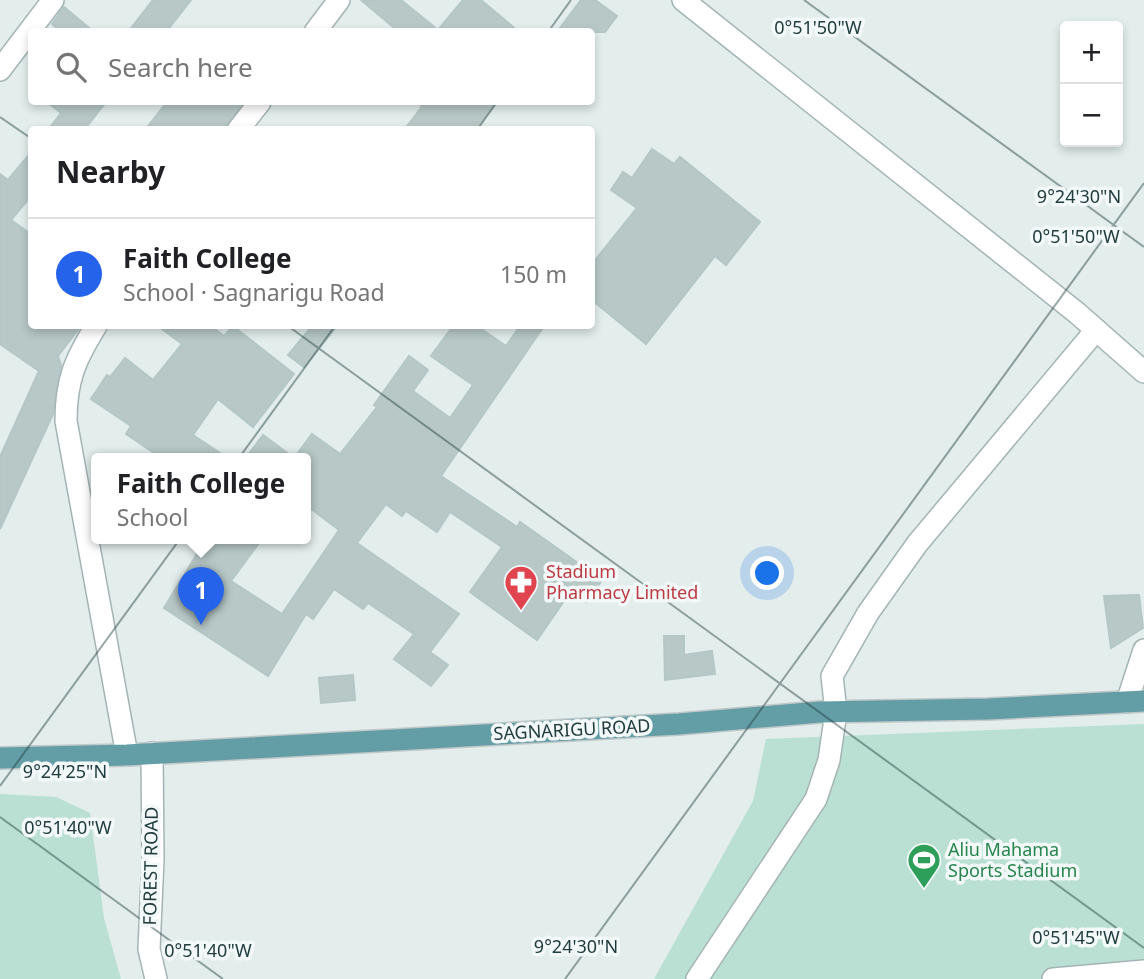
<!DOCTYPE html>
<html lang="en">
<head>
<meta charset="utf-8">
<style>
  body { margin:0; font-family:"Noto Sans",sans-serif; background:#f2f2f2; color:#202124 }
  .controls { position:absolute; right:21px; top:21px; display:grid; overflow:hidden; border-radius:7px; box-shadow:0 4px 10px #0003 }
  .controls button { width:63px; height:63px; display:grid; place-items:center; padding:0; border:0; border-bottom:2px solid #e0e0e0; background:#fff; color:#202124; font:35px sans-serif }
  .you { position:absolute; left:768px; top:574px; width:24px; height:24px; margin:-18px; border:5px solid #fff; border-radius:50%; background:#1a73e8; box-shadow:0 0 0 10px #1a73e833 }
  .badge { display:grid; place-items:center; width:46px; height:46px; border-radius:50%; background:#2563eb; color:#fff; font-size:23px; font-weight:700 }
  .pin { position:absolute; translate:-50% -58px; filter:drop-shadow(0 2px 4px #0008) }
  .pin::after { content:''; position:absolute; top:37px; width:24px; height:21px; background:inherit; clip-path:polygon(0 0,100% 0,50% 100%) }
  .popup { position:absolute; left:91px; top:453px; width:220px; height:91px; box-sizing:border-box; display:grid; place-content:center; border-radius:7px; background:#fff; filter:drop-shadow(0 2px 5px #0005); font-size:23px; white-space:nowrap; color:#757577 }
  .popup b { font-size:26px; color:#202124 }
  .popup::after { content:''; position:absolute; left:50%; top:100%; margin-left:-14px; border:14px solid transparent; border-top-color:#fff }
  .list { margin:0; padding:0; list-style:none }
  h2 { display:flex; justify-content:space-between; align-items:center; height:91px; margin:0; padding:0 28px; font-size:30px }
  h2 small { font-size:23px; font-weight:400; color:#757577 }
  .list li { display:grid; grid-template-columns:46px 1fr auto; gap:21px; align-items:center; box-sizing:border-box; height:112px; padding:0 28px; border-top:2px solid #e0e0e0 }
  .list b { display:block; font-size:26px; white-space:nowrap }
  .list p { margin:0; font-size:23px; white-space:nowrap; color:#757577 }
  .list em { font-size:23px; font-style:normal; color:#757577 }
  .icon { flex:none; width:38px; height:38px; fill:none; stroke:currentColor; stroke-width:2; stroke-linecap:round; stroke-linejoin:round }
  .map { position:relative; flex:none; width:1144px; height:979px; overflow:hidden }
  .search { position:absolute; background:#fff; box-shadow:0 4px 10px #0003; left:28px; top:28px; width:567px; height:77px; display:flex; align-items:center; gap:18px; box-sizing:border-box; padding:0 24px; border-radius:7px; color:#757577; font-size:26px }
  .panel { position:absolute; background:#fff; box-shadow:0 4px 10px #0003; left:28px; top:126px; width:567px; height:203px; border-radius:7px }
  .map>svg:first-child { display:block }
</style>
</head>
<body>
<div class="map">
<svg width="1144" height="979" viewBox="0 0 1144 979">
  <rect width="100%" height="100%" fill="#e2edec"/>
  <g fill="#b9e0d2">
    <path d="M1144 724V979H654L753 801 766 739Z"/>
    <path d="M0 794 56 797 90 813 104 918 121 979H0Z"/>
  </g>
  <g fill="#b7c8c7" stroke="#b4c7c6" stroke-width="2">
    <path d="M153 0H191L166 32H128Z"/>
    <path d="M361 0H401L438 30 463 0H481L519 32H399Z"/>
    <path d="M581 0H595L617 16 605 32H557Z"/>
    <path d="M64 7 94 32H62L52 24Z"/>
    <path d="M47 102H106L84 130H48L61 113Z"/>
    <path d="M167 102H244L225 130H145Z"/>
    <path d="M421 102H496L475 130H404L421 108Z"/>
    <path d="M652 149 674 164 680 157 760 222 726 265 715 256 646 344 592 300V264L637 208 611 190 623 172 632 178Z"/>
    <path d="M32 151V195L11 220 32 235V326H81L58 356 61 365 53 414 0 529V457L39 371 0 344V174L8 180Z"/>
    <path d="M158 326H211L224 336 233 326 294 374 253 427 218 399 193 435 229 459H163L126 434 131 426 91 399 107 375 110 377 125 358 153 380 182 344Z"/>
    <path d="M312 326H337L304 367 288 355Z"/>
    <path d="M453 326H477L506 346 520 326H544L441 476 517 527 520 522 602 580 587 602 571 591 537 640 470 592 502 547 450 512 437 532 406 511 402 516 386 504 357 543 459 614 430 652 448 665 431 686 394 659 414 634 368 603 363 609 334 589 313 619 306 614 268 676 164 608 206 539H262L231 581 282 614 339 530 306 505V459H245L263 435 294 458 312 434 340 454 377 407 374 405 409 356 428 370 413 391 450 418 473 385 431 356Z"/>
    <path d="M1139 595 1143 628 1111 648 1104 596Z"/>
    <path d="M664 636H684V655L712 651 715 674 665 680Z"/>
    <path d="M353 675 355 700 321 703 319 678Z"/>
  </g>
  <g fill="none" stroke-linecap="round" stroke-linejoin="round">
    <defs>
      <g id="minor">
        <path d="M683 0 1077 313 1144 372"/>
        <path d="M315 32 339 0"/>
        <path d="M0 70 53 0"/>
        <path d="M238 130 260 102"/>
        <path d="M96 326C75 360 66 380 66 421L127 755"/>
        <path d="M1127 702 1144 650"/>
        <path d="M152 753 153 859 149 949 156 979"/>
        <path d="M697 979 816 799 829 760 836 712 832 676 868 613 917 544 1096 330"/>
        <path d="M1053 979 1144 971"/>
      </g>
      <path id="major" d="M0 758 127 755 679 724 820 712 988 709 1144 701"/>
    </defs>
    <use href="#minor" stroke="#a4b4b5" stroke-width="24"/>
    <use href="#major" stroke="#c1c8c9" stroke-width="24"/>
    <use href="#minor" stroke="#fff" stroke-width="21"/>
    <use href="#major" stroke="#639da5" stroke-width="21"/>
  </g>
  <path fill="none" stroke="#213c3f" stroke-width="2" stroke-opacity="0.45" d="M804 0 1144 247M548 32 571 0M0 117 32 139M477 130 497 102M288 326 1144 948M0 786 335 326M0 817 223 979M565 979 1144 183"/>
  <defs>
    <symbol id="pharmacy-pin" viewBox="-11 -11 22 30"><path d="M0 17L-7.5 6A9.5 9.5 0 1 1 7.5 6Z" fill="#e0444e" stroke="#f3f9f8"/><path d="M-2-6h4v4h4v4h-4v4h-4v-4h-4v-4h4Z" fill="#fff"/></symbol>
    <symbol id="stadium-pin" viewBox="-11 -11 22 30"><path d="M0 17L-7.5 6A9.5 9.5 0 1 1 7.5 6Z" fill="#2e9e5b" stroke="#f3f9f8"/><path d="M0-5a6.5 5 0 1 0 0 10a6.5 5 0 1 0 0-10ZM-3.5-1.8h7v3.6h-7Z" fill="#fff"/></symbol>
  </defs>
  <g fill-rule="evenodd">
    <use href="#pharmacy-pin" x="502" y="563" width="38" height="52"/>
    <use href="#stadium-pin" x="905" y="841" width="38" height="52"/>
  </g>
  <g text-anchor="middle" stroke-width="7" stroke-linejoin="round" paint-order="stroke">
    <g font-size="18" fill="#be3a42" stroke="#f3f9f8" text-anchor="start">
      <text x="546" y="578">Stadium<tspan x="546" dy="21">Pharmacy Limited</tspan></text>
    </g>
    <g font-size="18" fill="#213c3f" stroke="#f3f9f8">
      <text transform="translate(572 730) rotate(-3)" y="6">SAGNARIGU ROAD</text>
      <text transform="translate(151 866) rotate(-89)" y="6">FOREST ROAD</text>
    </g>
    <g font-size="18" fill="#27864d" stroke="#f3f9f8" text-anchor="start">
      <text x="948" y="856">Aliu Mahama<tspan x="948" dy="21">Sports Stadium</tspan></text>
    </g>
  </g>
  <g font-size="18" text-anchor="middle" fill="#213c3f" stroke="#f3f9f8" stroke-width="7" stroke-linejoin="round" paint-order="stroke">
    <text x="818" y="34">0°51'50"W</text>
    <text x="1079" y="203">9°24'30"N</text>
    <text x="1076" y="243">0°51'50"W</text>
    <text x="65" y="778">9°24'25"N</text>
    <text x="68" y="834">0°51'40"W</text>
    <text x="1076" y="944">0°51'45"W</text>
    <text x="576" y="953">9°24'30"N</text>
    <text x="208" y="957">0°51'40"W</text>
  </g>
</svg>
<div class="controls">
<button>+</button>
<button>−</button>
</div>
<div class="you"></div>
<div class="pin badge" style="left:201px;top:625px">1</div>
<div class="popup"><b>Faith College</b>School</div>
<div class="search"><svg class="icon" aria-label="search" viewBox="0 0 24 24"><circle cx="10" cy="10" r="6"/><path d="M15 15l6 6"/></svg>Search here</div>
<section class="panel">
<h2>Nearby<small></small></h2>
<ul class="list">
<li><span class="badge">1</span><div><b>Faith College</b><p>School · Sagnarigu Road</p></div><em>150 m</em></li>
</ul>
</section>
</div>
</body>
</html>
